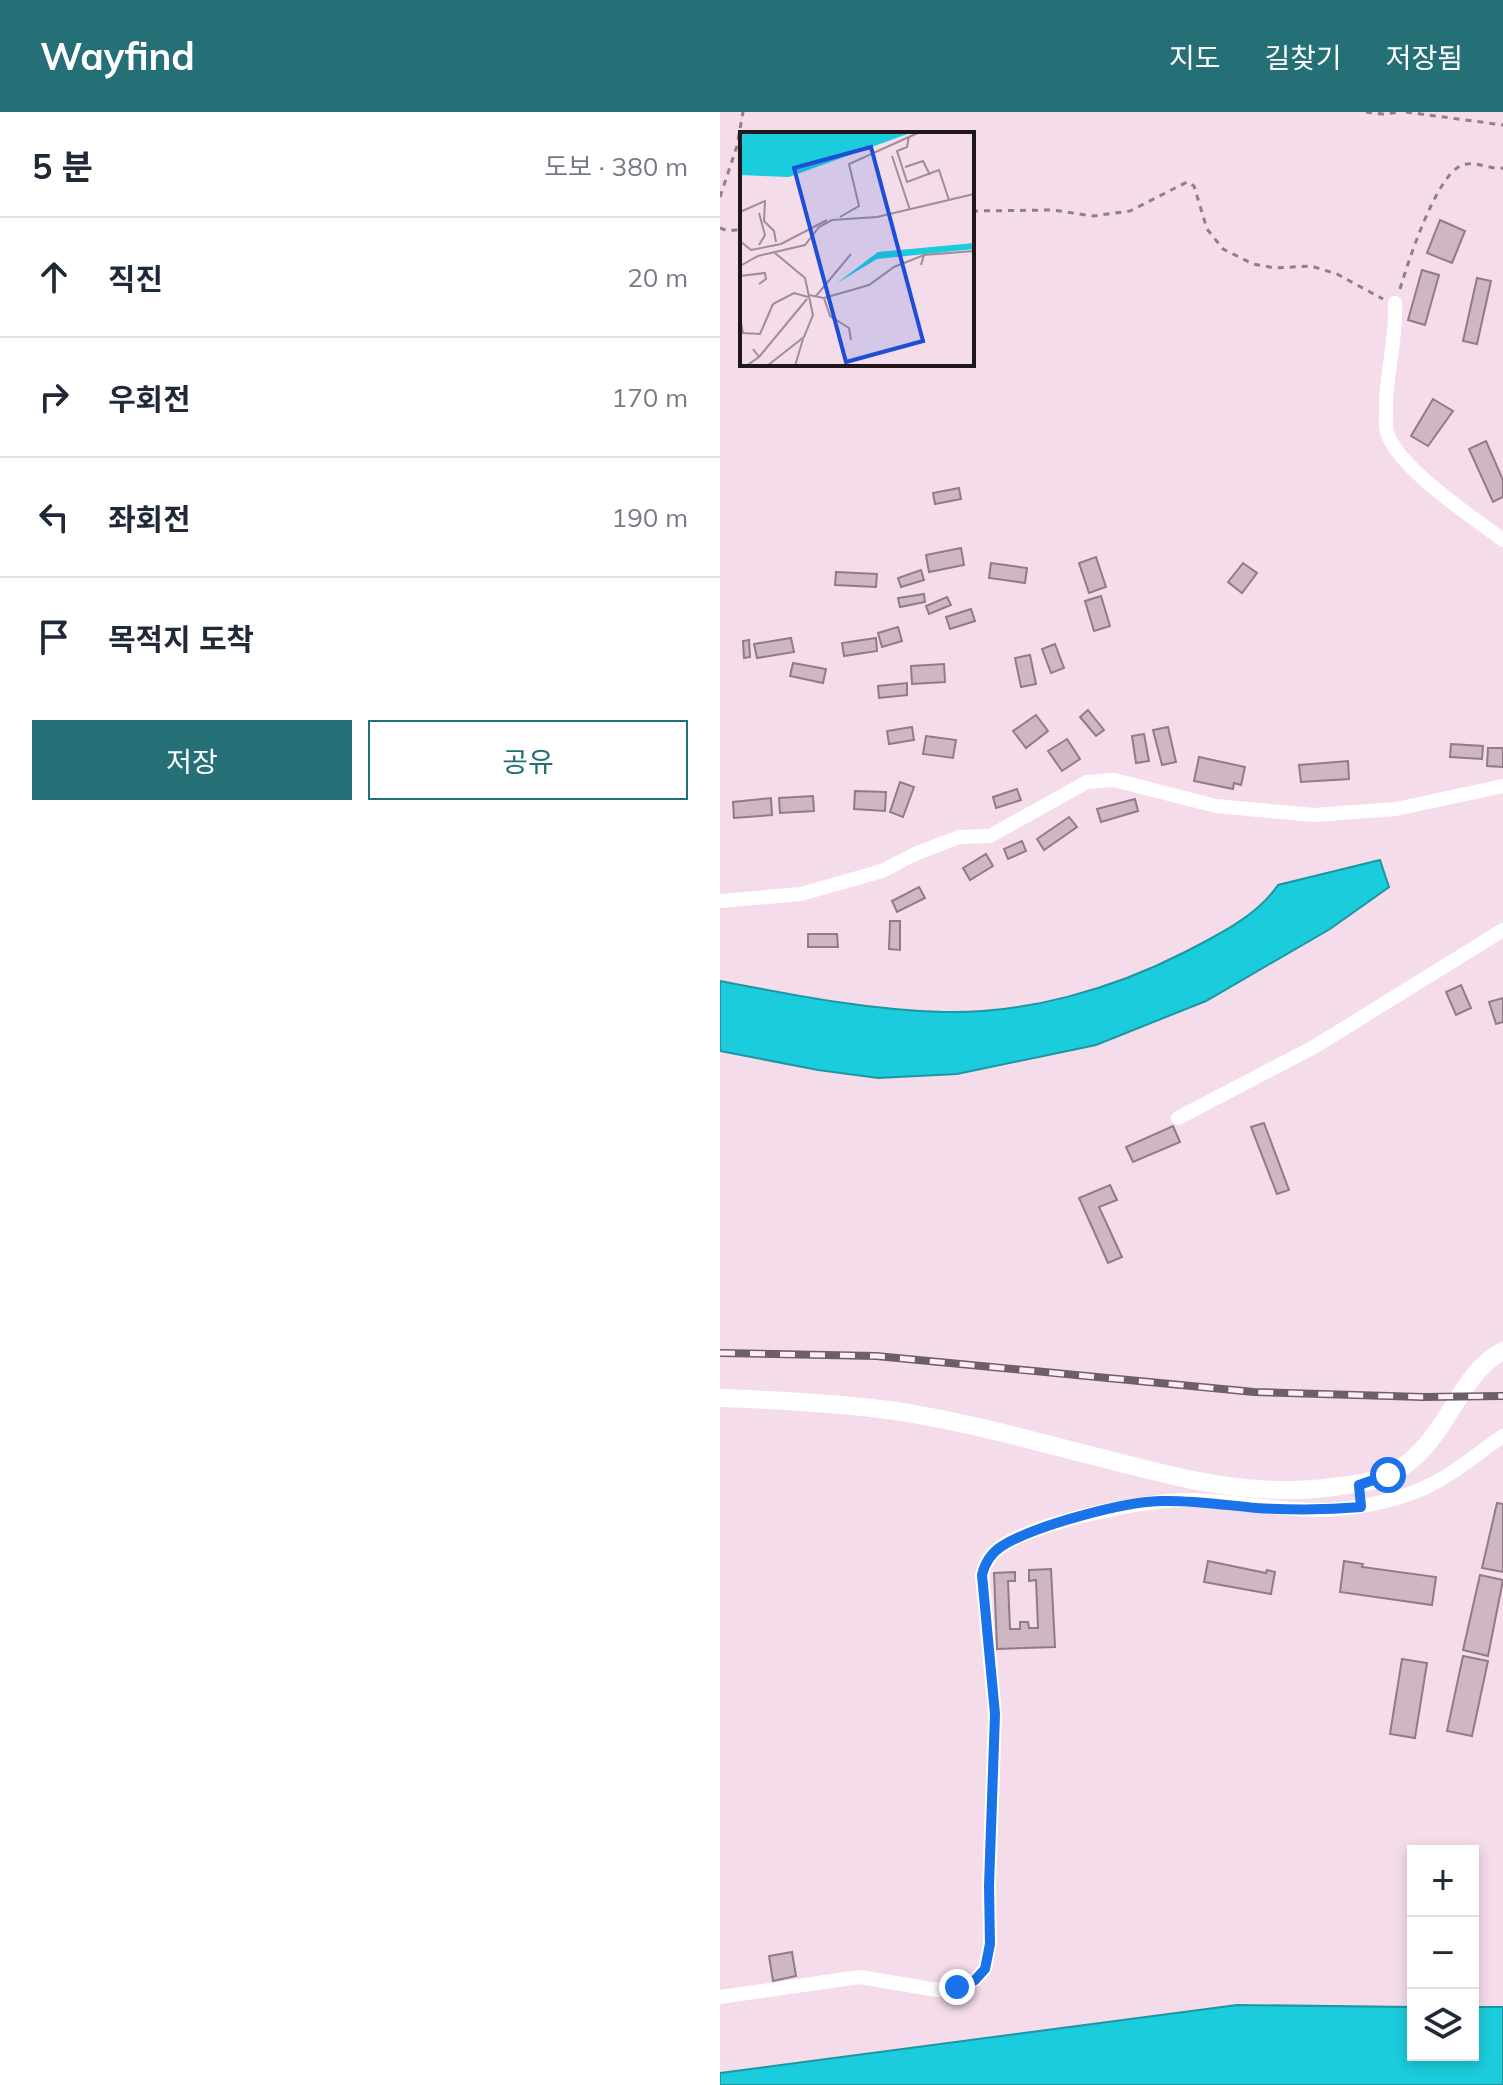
<!DOCTYPE html>
<html lang="ko">
<head>
<meta charset="utf-8">
<style>
  body { margin:0; font-family:Mulish,"Noto Sans KR",sans-serif; background:#f6f6f7; color:#1f2937 }
  .controls { position:absolute; right:24px; bottom:24px; display:grid; overflow:hidden; border-radius:0px; box-shadow:0 4px 12px #0003 }
  .controls button { width:72px; height:72px; display:grid; place-items:center; padding:0; border:0; border-bottom:2px solid #e0e1e3; background:#fff; color:#1f2937; font:40px sans-serif }
  .stop { position:absolute; width:24px; height:24px; margin:-18px; border:6px solid #1a73e8; border-radius:50%; background:#fff }
  .stop.end { background:#1a73e8; border-color:#fff; box-shadow:0 2px 8px #0008 }
  .list { margin:0; padding:0; list-style:none }
  h2 { display:flex; justify-content:space-between; align-items:center; height:104px; margin:0; padding:0 32px; font-size:34px }
  h2 small { font-size:26px; font-weight:400; color:#747a83 }
  .list li { display:grid; grid-template-columns:52px 1fr auto; gap:24px; align-items:center; box-sizing:border-box; height:120px; padding:0 32px; border-top:2px solid #e0e1e3 }
  .list b { display:block; font-size:30px; white-space:nowrap }
  .list em { font-size:26px; font-style:normal; color:#747a83 }
  .actions { display:flex; gap:16px; padding:24px 32px }
  .actions a { flex:1; padding:18px 0; border:2px solid #256f77; border-radius:0px; text-align:center; font-size:28px; color:#256f77 }
  .actions .main { background:#256f77; color:#fff }
  .icon { flex:none; width:44px; height:44px; fill:none; stroke:currentColor; stroke-width:2; stroke-linecap:round; stroke-linejoin:round }
  .map { position:relative; flex:none; width:783px; height:1973px; overflow:hidden }
  header { display:flex; align-items:center; gap:48px; box-sizing:border-box; height:112px; padding:0 40px; background:#256f77; color:#fff }
  header strong { font-size:38px }
  nav { display:flex; gap:44px; margin-inline-start:auto; font-size:28px }
  main { display:flex }
  aside { flex:1; background:#fff }
  .map>svg:first-child { display:block }
</style>
</head>
<body>
<header>
<strong>Wayfind</strong>
<nav><a>지도</a><a>길찾기</a><a>저장됨</a></nav>
</header>
<main>
<aside>
<h2>5 분<small>도보 · 380 m</small></h2>
<ul class="list">
<li><svg class="icon" aria-label="ahead" viewBox="0 0 24 24"><path d="M12 20V5M6 11l6-6 6 6"/></svg><div><b>직진</b></div><em>20 m</em></li>
<li><svg class="icon" aria-label="right" viewBox="0 0 24 24"><path d="M7 20v-9h11M14 6l5 5-5 5"/></svg><div><b>우회전</b></div><em>170 m</em></li>
<li><svg class="icon" aria-label="left" viewBox="0 0 24 24"><path d="M17 20v-9H6M10 6l-5 5 5 5"/></svg><div><b>좌회전</b></div><em>190 m</em></li>
<li><svg class="icon" aria-label="arrive" viewBox="0 0 24 24"><path d="M6 21V4h12l-3 4 3 4H6"/></svg><div><b>목적지 도착</b></div></li>
</ul>
<div class="actions"><a class="main">저장</a><a>공유</a></div>
</aside>
<div class="map">
<svg width="783" height="1973" viewBox="0 0 783 1973">
  <rect width="100%" height="100%" fill="#f5dceb"/>
  <g fill="#1bccdc" stroke="#1c96a2" stroke-width="2">
    <path d="M660 748 669 775 610 817 486 889 376 933 237 962 158 966 98 958 0 939V869C74 883 148 898 224 900 306 902 393 877 465 840 498 823 537 804 558 773Z"/>
    <path d="M517 1893 693 1895V1943H753V1895H783V1973H0V1961Z"/>
  </g>
  <g fill="#ceb6c4" stroke="#907b88" stroke-width="2">
    <path d="M720 108 745 119 732 151 707 141Z"/>
    <path d="M702 158 719 163 705 213 688 208Z"/>
    <path d="M757 166 771 169 757 232 743 229Z"/>
    <path d="M713 287 733 299 708 334 691 324Z"/>
    <path d="M766 329 783 368V385L773 390 749 337Z"/>
    <path d="M239 376 241 387 215 392 213 381Z"/>
    <path d="M241 436 244 453 209 460 206 443Z"/>
    <path d="M376 445 386 475 369 481 359 451Z"/>
    <path d="M271 451 307 456 305 471 269 466Z"/>
    <path d="M523 451 537 461 522 481 508 470Z"/>
    <path d="M201 458 204 468 181 475 178 466Z"/>
    <path d="M116 460 157 462 156 475 115 473Z"/>
    <path d="M204 482 205 490 180 495 178 486Z"/>
    <path d="M381 484 390 514 374 519 365 489Z"/>
    <path d="M227 485 231 493 209 502 206 494Z"/>
    <path d="M251 497 255 509 230 517 226 505Z"/>
    <path d="M178 515 182 529 162 535 158 521Z"/>
    <path d="M71 526 74 540 37 546 34 532Z"/>
    <path d="M156 526 157 539 124 544 122 531Z"/>
    <path d="M29 528 30 545 24 546 23 529Z"/>
    <path d="M335 532 344 556 331 561 322 537Z"/>
    <path d="M310 543 316 572 301 575 295 546Z"/>
    <path d="M73 551 106 557 103 571 70 564Z"/>
    <path d="M224 552 225 570 192 572 191 554Z"/>
    <path d="M187 571V583L159 586 158 574Z"/>
    <path d="M368 598 384 618 376 624 360 605Z"/>
    <path d="M316 603 328 619 306 636 293 619Z"/>
    <path d="M192 615 194 628 169 632 167 619Z"/>
    <path d="M448 615 456 650 442 653 433 618Z"/>
    <path d="M424 622 429 649 416 651 412 624Z"/>
    <path d="M206 624 236 628 233 646 203 642Z"/>
    <path d="M347 627 360 647 342 659 328 639Z"/>
    <path d="M731 632 763 634 762 647 730 645Z"/>
    <path d="M768 636H783V655L767 654Z"/>
    <path d="M479 645 525 655 521 673 514 671 513 677 474 669Z"/>
    <path d="M628 649 629 667 581 670 579 653Z"/>
    <path d="M180 670 194 675 183 705 170 700Z"/>
    <path d="M297 677 301 688 276 696 273 685Z"/>
    <path d="M135 679 166 680 165 699 134 697Z"/>
    <path d="M93 684 94 699 60 701 59 686Z"/>
    <path d="M51 686 52 703 14 706 13 690Z"/>
    <path d="M415 687 418 699 381 710 377 697Z"/>
    <path d="M349 705 357 715 324 738 317 727Z"/>
    <path d="M302 729 306 739 288 747 284 737Z"/>
    <path d="M266 742 273 754 250 768 243 756Z"/>
    <path d="M199 775 205 786 177 800 172 789Z"/>
    <path d="M170 809H180V838L169 837Z"/>
    <path d="M88 822H117L118 835H88Z"/>
    <path d="M741 873 751 896 736 903 726 880Z"/>
    <path d="M783 886V910L776 912 769 890Z"/>
    <path d="M544 1011 569 1078 557 1082 531 1015Z"/>
    <path d="M453 1014 460 1030 413 1050 406 1035Z"/>
    <path d="M390 1073 397 1088 379 1095 402 1145 388 1151 359 1086Z"/>
    <path d="M777 1391 783 1392V1460L762 1456Z"/>
    <path d="M488 1449 546 1461 547 1458 555 1460 551 1482 484 1470Z"/>
    <path d="M624 1449 643 1452 642 1455 716 1465 712 1493 620 1480Z"/>
    <path d="M331 1457 335 1535 277 1537 274 1461 295 1460V1469H288L290 1517H300V1510H308L309 1516H318L316 1468 309 1469V1458Z"/>
    <path d="M760 1463 783 1468 768 1544 743 1538Z"/>
    <path d="M743 1544 768 1549 752 1624 727 1619Z"/>
    <path d="M682 1547 707 1551 695 1626 670 1622Z"/>
    <path d="M72 1840 76 1864 53 1869 49 1844Z"/>
  </g>
  <g fill="none" stroke-linecap="round" stroke-linejoin="round">
    <g stroke="#907f89" stroke-width="3" stroke-dasharray="6 6" stroke-linecap="butt">
      <path d="M646 0 663 2 680 0"/>
      <path d="M686 0 783 13"/>
      <path d="M0 85 17 34 23 0"/>
      <path d="M252 99 333 98 373 104 410 99 467 70 474 74 487 117 503 137 533 152 555 156 591 154 617 162 663 187"/>
      <path d="M0 116 8 119 22 117"/>
      <path d="M680 177C688 150 715 67 740 54 754 47 769 58 783 56"/>
    </g>
    <g stroke="#fff" stroke-width="14">
      <path d="M675 191C677 226 666 260 666 295 666 302 665 313 667 320 677 356 753 405 783 428"/>
      <path d="M0 789 81 782 162 759 195 742 239 725 270 724 367 670 394 668 496 694 594 703 676 697 783 674"/>
      <path d="M458 1006 594 935 783 818"/>
      <path d="M0 1885 140 1865 217 1878 237 1875 255 1868 265 1857 270 1832 269 1774 275 1602 262 1463C265 1450 271 1441 282 1434 323 1408 423 1388 471 1388 527 1389 586 1405 642 1394 664 1390 692 1383 712 1372 737 1360 760 1339 783 1324"/>
    </g>
    <path stroke="#fff" stroke-width="18" d="M0 1286C58 1288 118 1291 176 1299 235 1308 296 1324 354 1339 438 1360 517 1386 605 1376 627 1373 649 1372 670 1362 727 1335 736 1262 783 1239"/>
    <defs>
      <path id="rail" d="M0 1241 156 1244 534 1280 703 1285 783 1284"/>
    </defs>
    <use href="#rail" stroke="#6d5f67" stroke-width="8"/>
    <use href="#rail" stroke="#ffebf7" stroke-width="5" stroke-dasharray="15" stroke-linecap="butt"/>
  </g>
  <g fill="none" stroke-linecap="round" stroke-linejoin="round">
    <path stroke="#1a73e8" stroke-width="10" d="M237 1875 255 1868 265 1857 270 1832 269 1774 275 1602 262 1463C265 1450 271 1441 282 1434 314 1414 402 1390 440 1389 473 1388 504 1393 537 1396 571 1398 607 1398 641 1395L639 1373 668 1363"/>
  </g>
  <g transform="translate(20 20)">
    <rect width="234" height="234" fill="#f5dceb"/>
    <path d="M0 0H173L49 45 0 43ZM234 111V117L137 127 97 151 138 120Z" fill="#1bccdc"/>
    <path fill="none" stroke="#9f8d98" stroke-width="2" d="M169 4 167 15 157 19 167 50 199 38 209 68M152 24 170 78M165 35 183 29 190 43M0 80 25 69 24 89 34 99 36 110M19 81 25 103 19 113M100 85 119 74 109 32 180 0M0 109 11 118 41 112 87 88M184 123 234 119M0 134 18 124 65 113 79 95 92 88 137 85 234 62M0 144 25 141 26 147 19 152M69 163 84 166 90 184 109 196 111 208M76 164 111 122M84 166 129 153 154 135 184 123 181 133M33 172 54 161 68 165M0 186 3 201 20 202 33 172M19 225 67 167M6 234 19 225 13 217M27 234 64 205 73 183 65 146 35 121M55 234 63 207"/>
    <path fill="#1d4ed8" fill-opacity="0.15" stroke="#1d4ed8" stroke-width="4" d="M131 15 183 209 106 230 54 36Z"/>
    <rect width="234" height="234" fill="none" stroke="#1f171c" stroke-width="4"/>
  </g>
</svg>
<div class="controls">
<button>+</button>
<button>−</button>
<button><svg class="icon" aria-label="layers" viewBox="0 0 24 24"><path d="M12 4l9 5-9 5-9-5zM3 14l9 5 9-5"/></svg></button>
</div>
<div class="stop" style="left:668px;top:1363px"></div>
<div class="stop end" style="left:237px;top:1875px"></div>
</div>
</main>
</body>
</html>
